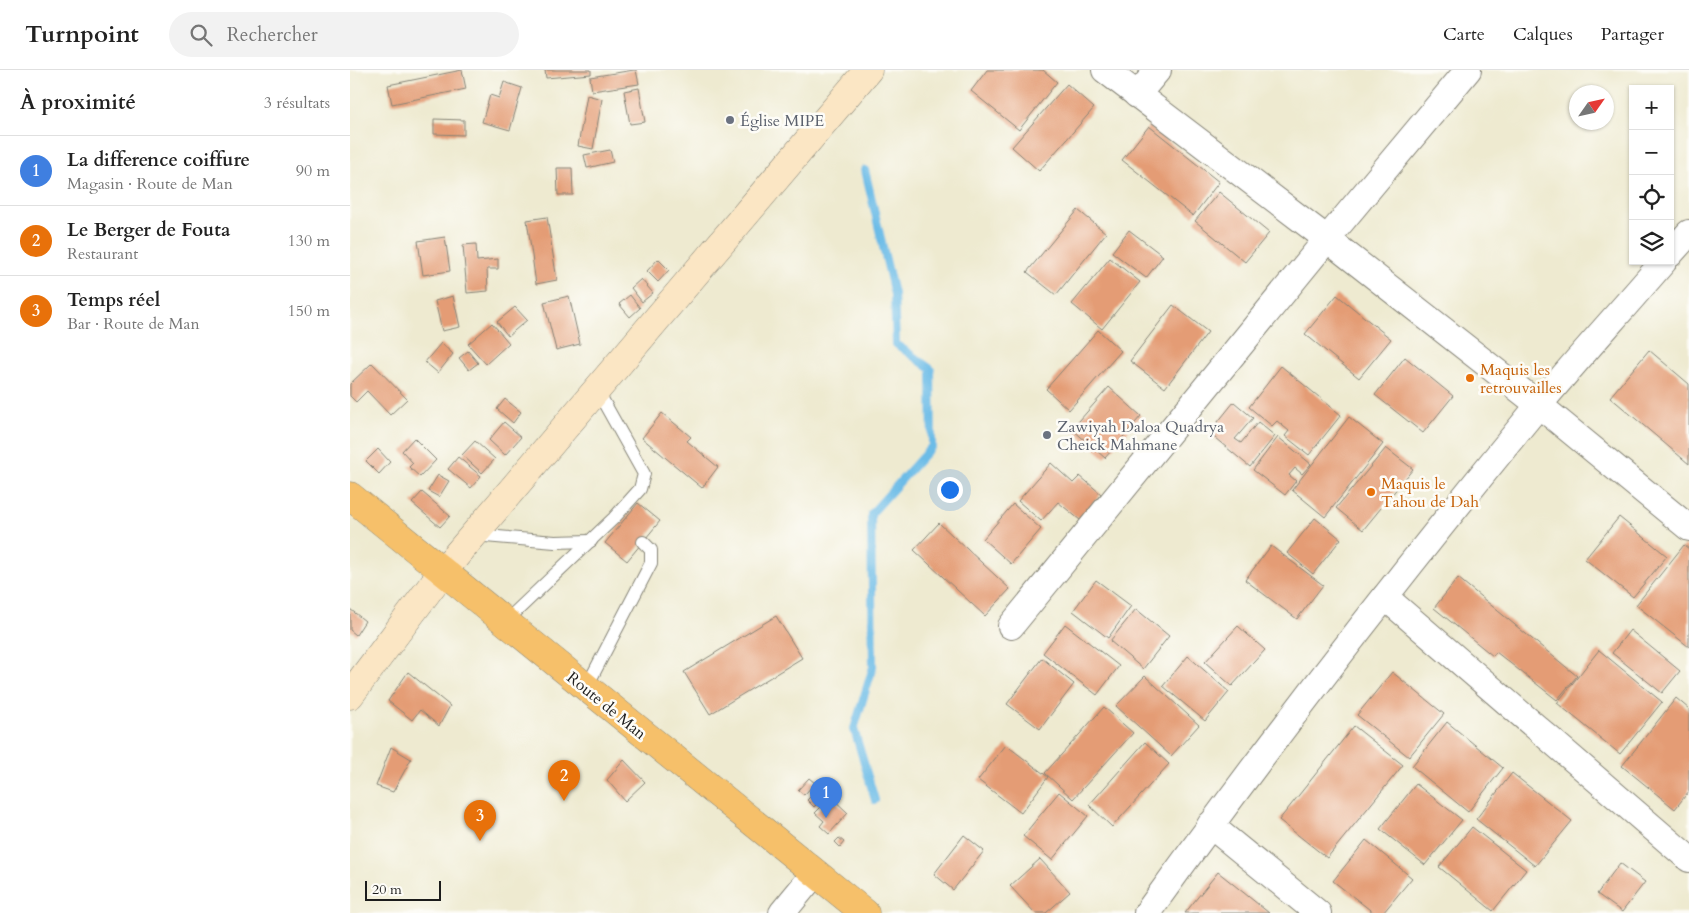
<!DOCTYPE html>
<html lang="fr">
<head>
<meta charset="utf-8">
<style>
  body { margin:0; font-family:Cardo,serif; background:#f2f2f2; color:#222 }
  .controls { position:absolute; right:15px; top:15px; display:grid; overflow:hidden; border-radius:0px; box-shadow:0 1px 4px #0004 }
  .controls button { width:45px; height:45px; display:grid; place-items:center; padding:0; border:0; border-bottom:1px solid #e0e0e0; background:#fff; color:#222; font:25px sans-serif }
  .compass { position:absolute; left:1219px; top:15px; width:45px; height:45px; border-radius:50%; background:#fff; box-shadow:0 1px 4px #0004; rotate:56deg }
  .scale { position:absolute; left:15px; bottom:12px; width:76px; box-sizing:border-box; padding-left:5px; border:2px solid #1c1c1c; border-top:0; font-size:14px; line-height:18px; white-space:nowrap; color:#1c1c1c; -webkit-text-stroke:4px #fdfcf7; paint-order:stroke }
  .you { position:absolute; left:599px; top:419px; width:18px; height:18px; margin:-12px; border:4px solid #fff; border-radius:50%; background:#1a73e8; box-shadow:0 0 0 8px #1a73e833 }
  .badge { display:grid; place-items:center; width:32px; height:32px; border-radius:50%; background:#1a73e8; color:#fff; font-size:16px; font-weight:700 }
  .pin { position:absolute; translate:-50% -41px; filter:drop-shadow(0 1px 2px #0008) }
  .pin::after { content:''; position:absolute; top:26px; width:18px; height:15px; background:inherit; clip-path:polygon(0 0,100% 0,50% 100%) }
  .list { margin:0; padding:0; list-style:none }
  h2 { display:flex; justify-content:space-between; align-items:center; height:65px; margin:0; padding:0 20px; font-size:21px }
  h2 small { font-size:16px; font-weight:400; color:#767676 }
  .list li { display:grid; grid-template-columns:32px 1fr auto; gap:15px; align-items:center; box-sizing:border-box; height:70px; padding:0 20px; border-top:1px solid #e0e0e0 }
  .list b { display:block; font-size:19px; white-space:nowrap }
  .list p { margin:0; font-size:16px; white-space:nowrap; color:#767676 }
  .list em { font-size:16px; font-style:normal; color:#767676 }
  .icon { flex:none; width:28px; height:28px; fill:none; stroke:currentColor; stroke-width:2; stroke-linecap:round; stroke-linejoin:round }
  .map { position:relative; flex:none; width:1339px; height:843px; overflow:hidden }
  header { display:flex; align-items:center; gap:30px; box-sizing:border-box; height:70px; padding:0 25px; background:#fff; border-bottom:1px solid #e0e0e0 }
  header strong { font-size:24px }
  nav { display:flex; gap:28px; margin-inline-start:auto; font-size:18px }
  .search { width:350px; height:45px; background:#f2f2f2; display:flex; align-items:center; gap:12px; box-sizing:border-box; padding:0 18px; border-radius:28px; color:#767676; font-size:19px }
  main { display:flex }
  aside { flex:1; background:#fff }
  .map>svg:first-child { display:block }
</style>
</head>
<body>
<header>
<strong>Turnpoint</strong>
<div class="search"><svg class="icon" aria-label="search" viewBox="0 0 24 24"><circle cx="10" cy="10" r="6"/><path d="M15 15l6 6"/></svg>Rechercher</div>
<nav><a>Carte</a><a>Calques</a><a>Partager</a></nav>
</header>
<main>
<aside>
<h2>À proximité<small>3 résultats</small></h2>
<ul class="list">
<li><span class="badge" style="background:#3f7fe0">1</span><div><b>La difference coiffure</b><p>Magasin · Route de Man</p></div><em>90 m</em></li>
<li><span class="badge" style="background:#e8710a">2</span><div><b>Le Berger de Fouta</b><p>Restaurant</p></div><em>130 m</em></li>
<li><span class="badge" style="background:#e8710a">3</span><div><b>Temps réel</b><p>Bar · Route de Man</p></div><em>150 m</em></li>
</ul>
</aside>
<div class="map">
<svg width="1339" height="843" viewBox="0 0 1339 843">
  <rect width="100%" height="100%" fill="#fdfcf7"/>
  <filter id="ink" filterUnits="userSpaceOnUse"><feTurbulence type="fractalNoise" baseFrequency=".02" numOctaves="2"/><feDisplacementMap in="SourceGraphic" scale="10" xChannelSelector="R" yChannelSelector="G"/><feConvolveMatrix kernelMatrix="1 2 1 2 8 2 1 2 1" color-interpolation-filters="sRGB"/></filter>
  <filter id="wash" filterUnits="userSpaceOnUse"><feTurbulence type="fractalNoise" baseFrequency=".0096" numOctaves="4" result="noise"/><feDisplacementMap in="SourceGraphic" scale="20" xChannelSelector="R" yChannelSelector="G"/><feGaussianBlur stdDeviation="1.12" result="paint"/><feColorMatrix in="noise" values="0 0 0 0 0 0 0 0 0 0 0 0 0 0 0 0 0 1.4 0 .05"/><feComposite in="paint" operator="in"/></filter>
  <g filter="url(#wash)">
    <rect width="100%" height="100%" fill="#eeead0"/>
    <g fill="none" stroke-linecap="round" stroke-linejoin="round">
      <path stroke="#6cbce7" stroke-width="8" d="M515 100 544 224 546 274 581 299 582 376 521 444 523 597 504 659 525 730"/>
    </g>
    <g id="blocks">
      <g fill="#e49c74">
        <path d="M112 0 116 19 42 34 38 15Z"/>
        <path d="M195 0H241V4L196 8Z"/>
        <path d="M284 0H286L289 14 242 21 240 7Z"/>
        <path d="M637 0H693L707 12 669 60 621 21Z"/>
        <path d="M154 12 172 18 160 60 132 52 140 25 149 28Z"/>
        <path d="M717 14 744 38 689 101 662 77Z"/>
        <path d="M289 18 295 52 280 54 274 21Z"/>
        <path d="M237 25 252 29 243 79 228 76Z"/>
        <path d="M84 49 114 50V65L84 64Z"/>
        <path d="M799 56 869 112 843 146 772 90Z"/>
        <path d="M260 80 263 92 237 98 234 85Z"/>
        <path d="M207 98H222L223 125H208Z"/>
        <path d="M869 122 919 163 895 192 845 151Z"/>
        <path d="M728 140 756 163 706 225 677 202Z"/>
        <path d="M197 147 207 210 186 214 177 150Z"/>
        <path d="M779 160 813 186 796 208 762 182Z"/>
        <path d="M95 167 100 201 73 205 68 171Z"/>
        <path d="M126 174 127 191 148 189V199H137L138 221 117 223 113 175Z"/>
        <path d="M760 188 790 212 752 259 722 234Z"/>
        <path d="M308 189 319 200 308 212 297 201Z"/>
        <path d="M291 209 303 223 292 232 281 218Z"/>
        <path d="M280 225 290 238 280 247 269 234Z"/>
        <path d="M987 225 1041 269 1009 308 955 264Z"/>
        <path d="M103 226 110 257 92 261 85 231Z"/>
        <path d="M219 226 230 274 206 280 194 232Z"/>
        <path d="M823 235 858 262 815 318 780 291Z"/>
        <path d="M165 237 177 250 158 266 147 252Z"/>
        <path d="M142 253 159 273 136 294 118 274Z"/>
        <path d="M748 260 771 281 719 340 696 319Z"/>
        <path d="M91 273 103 284 88 303 75 292Z"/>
        <path d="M1299 280 1339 314V394L1260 327Z"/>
        <path d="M118 281 128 293 119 300 109 288Z"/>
        <path d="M1055 287 1103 326 1073 363 1025 325Z"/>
        <path d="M22 293 57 329 40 345 17 321 6 332 0 326V314Z"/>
        <path d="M931 296 991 345 959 385 935 366 939 361 927 351 922 356 899 337Z"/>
        <path d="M759 317 791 346 755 388 722 359Z"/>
        <path d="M155 329 171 342 163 353 147 339Z"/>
        <path d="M884 332 903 348 885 369 891 373 908 352 925 366 900 397 859 363Z"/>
        <path d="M312 343 341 367 337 371 368 397 352 418 292 368Z"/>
        <path d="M999 347 1033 374 975 447 942 420Z"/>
        <path d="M154 352 171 367 155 385 139 370Z"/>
        <path d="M928 367 961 394 952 404 945 398 939 405 946 411 935 425 903 400Z"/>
        <path d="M64 368 86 390 70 407 59 397 63 393 52 381Z"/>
        <path d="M125 371 145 389 132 403 112 385Z"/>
        <path d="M1036 378 1063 399 1013 460 986 438Z"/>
        <path d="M28 379 40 392 29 404 16 391Z"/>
        <path d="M108 387 131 406 121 418 98 399Z"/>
        <path d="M701 393 723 413 730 406 751 424 730 450 708 432 691 451 668 431Z"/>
        <path d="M88 405 99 411 89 427 78 421Z"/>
        <path d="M72 422 100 446 90 457 62 433Z"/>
        <path d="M288 433 310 451 277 491 255 473Z"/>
        <path d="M663 434 691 459 661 494 633 469Z"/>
        <path d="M1269 447 1317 486 1283 527 1235 489Z"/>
        <path d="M965 448 991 469 963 504 937 483Z"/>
        <path d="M589 453 660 519 635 546 564 480Z"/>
        <path d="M1334 475 1339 479V577L1286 535Z"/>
        <path d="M921 476 973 515 947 549 895 510Z"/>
        <path d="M1108 508 1227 606 1207 630 1146 582 1143 586 1084 538Z"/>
        <path d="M746 510 781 536 758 568 723 541Z"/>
        <path d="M0 539 15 551 6 565 0 560Z"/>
        <path d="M786 539 819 566 793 599 760 571Z"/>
        <path d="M426 546 452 588 360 644 334 602Z"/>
        <path d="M715 554 769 596 747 625 693 583Z"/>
        <path d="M888 556 915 580 882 616 855 592Z"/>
        <path d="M1280 560 1330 601 1312 623 1262 583Z"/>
        <path d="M1249 580 1312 632 1270 684 1207 633Z"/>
        <path d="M838 586 879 622 855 651 813 616Z"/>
        <path d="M692 588 724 614 690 659 657 634Z"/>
        <path d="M58 602 100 636 89 656 70 640 62 650 38 631Z"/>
        <path d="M1042 602 1094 644 1059 687 1007 645Z"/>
        <path d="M795 606 849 655 821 686 766 636Z"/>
        <path d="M1326 628 1339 639V721L1325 739 1272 696Z"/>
        <path d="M754 637 783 663 723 729 695 703Z"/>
        <path d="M1097 652 1153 698 1118 742 1062 696Z"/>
        <path d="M1004 656 1053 695 977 788 929 750Z"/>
        <path d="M795 672 819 694 762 757 739 735Z"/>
        <path d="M656 675 698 707 671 743 628 710Z"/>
        <path d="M41 677 61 689 43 722 26 716Z"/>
        <path d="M274 690 295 712 275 731 257 710Z"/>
        <path d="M1162 703 1222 751 1185 796 1126 749Z"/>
        <path d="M459 708 465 713 454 725 448 720Z"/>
        <path d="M1066 714 1112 750 1075 795 1030 759Z"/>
        <path d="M466 721 473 727 464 737 457 730Z"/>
        <path d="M709 722 738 746 702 790 673 766Z"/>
        <path d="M481 727 498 743 479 764 470 756 474 751 465 743Z"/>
        <path d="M1122 757 1176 800 1143 841 1089 797Z"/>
        <path d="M614 765 634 781 603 820 584 804Z"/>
        <path d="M489 768 494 772 490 777 485 772Z"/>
        <path d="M1016 770 1062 808 1033 843H1024L983 811Z"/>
        <path d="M690 789 720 822 696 843H685L660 816Z"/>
        <path d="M1270 793 1295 812 1272 842 1247 824Z"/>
        <path d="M868 802 919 843H835Z"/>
      </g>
    </g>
  </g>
  <g filter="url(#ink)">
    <use href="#blocks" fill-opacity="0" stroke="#858376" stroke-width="1"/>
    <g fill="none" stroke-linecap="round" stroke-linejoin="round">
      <defs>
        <g id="lane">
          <path d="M124 465 205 472 241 471"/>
          <path d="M155 552 264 448 290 419 294 404 247 320"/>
          <path d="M236 618 301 493V480L293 472"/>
        </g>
        <g id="street">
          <path d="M755 0 977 169 1189 335 1339 458"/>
          <path d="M787 25 808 0"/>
          <path d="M1320 184 1339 163"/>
          <path d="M1035 527 1339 789"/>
          <path d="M661 556 977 169 1118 0"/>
          <path d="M860 755 968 843"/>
          <path d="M432 843 465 803"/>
          <path d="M797 843C921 670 1053 501 1188 336 1229 287 1272 240 1314 191"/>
        </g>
        <path id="secondary" d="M0 625 93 501 518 0"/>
        <path id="highway" d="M0 426 515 843"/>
      </defs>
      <use href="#lane" stroke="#858376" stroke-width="14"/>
      <use href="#street" stroke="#858376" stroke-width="28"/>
      <use href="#secondary" stroke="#858376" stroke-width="29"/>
      <use href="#highway" stroke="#858376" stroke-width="29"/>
      <use href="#lane" stroke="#fff" stroke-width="12"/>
      <use href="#street" stroke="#fff" stroke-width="26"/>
      <use href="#secondary" stroke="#fbe6c4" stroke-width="28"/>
      <use href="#highway" stroke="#f6c06b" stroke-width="28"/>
    </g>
  </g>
  <g fill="#6b7280" stroke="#fdfcf7" stroke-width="2">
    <circle cx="380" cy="50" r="5"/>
    <circle cx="697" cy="365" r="5"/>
  </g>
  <g fill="#e8710a" stroke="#fdfcf7" stroke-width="2">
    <circle cx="1120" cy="308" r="5"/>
    <circle cx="1021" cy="422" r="5"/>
  </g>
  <g text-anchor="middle" stroke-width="5" stroke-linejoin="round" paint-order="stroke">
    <g font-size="16" fill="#5b616d" stroke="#fdfcf7" text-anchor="start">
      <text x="390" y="56">Église MIPE</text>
      <text x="707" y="362">Zawiyah Daloa Quadrya<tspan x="707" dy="18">Cheick Mahmane</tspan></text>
    </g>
    <g font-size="16" fill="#c56008" stroke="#fdfcf7" text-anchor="start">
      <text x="1130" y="305">Maquis les<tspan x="1130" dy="18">retrouvailles</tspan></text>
      <text x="1031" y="419">Maquis le<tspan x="1031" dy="18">Tahou de Dah</tspan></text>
    </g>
    <g font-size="16" fill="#1c1c1c" stroke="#fdfcf7">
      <text transform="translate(257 635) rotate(39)" y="6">Route de Man</text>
    </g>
  </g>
</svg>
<div class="controls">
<button>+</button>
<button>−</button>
<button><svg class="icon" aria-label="locate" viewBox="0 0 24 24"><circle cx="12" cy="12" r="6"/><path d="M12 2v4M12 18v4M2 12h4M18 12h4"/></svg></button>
<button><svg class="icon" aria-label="layers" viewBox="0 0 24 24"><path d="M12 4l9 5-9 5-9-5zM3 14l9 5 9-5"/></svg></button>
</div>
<svg class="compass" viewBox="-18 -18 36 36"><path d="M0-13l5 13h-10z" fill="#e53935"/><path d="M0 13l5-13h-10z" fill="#767676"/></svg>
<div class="scale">20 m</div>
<div class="you"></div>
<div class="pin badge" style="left:476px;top:748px;background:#3f7fe0">1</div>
<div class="pin badge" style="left:214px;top:731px;background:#e8710a">2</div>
<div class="pin badge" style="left:130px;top:771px;background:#e8710a">3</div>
</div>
</main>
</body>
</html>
